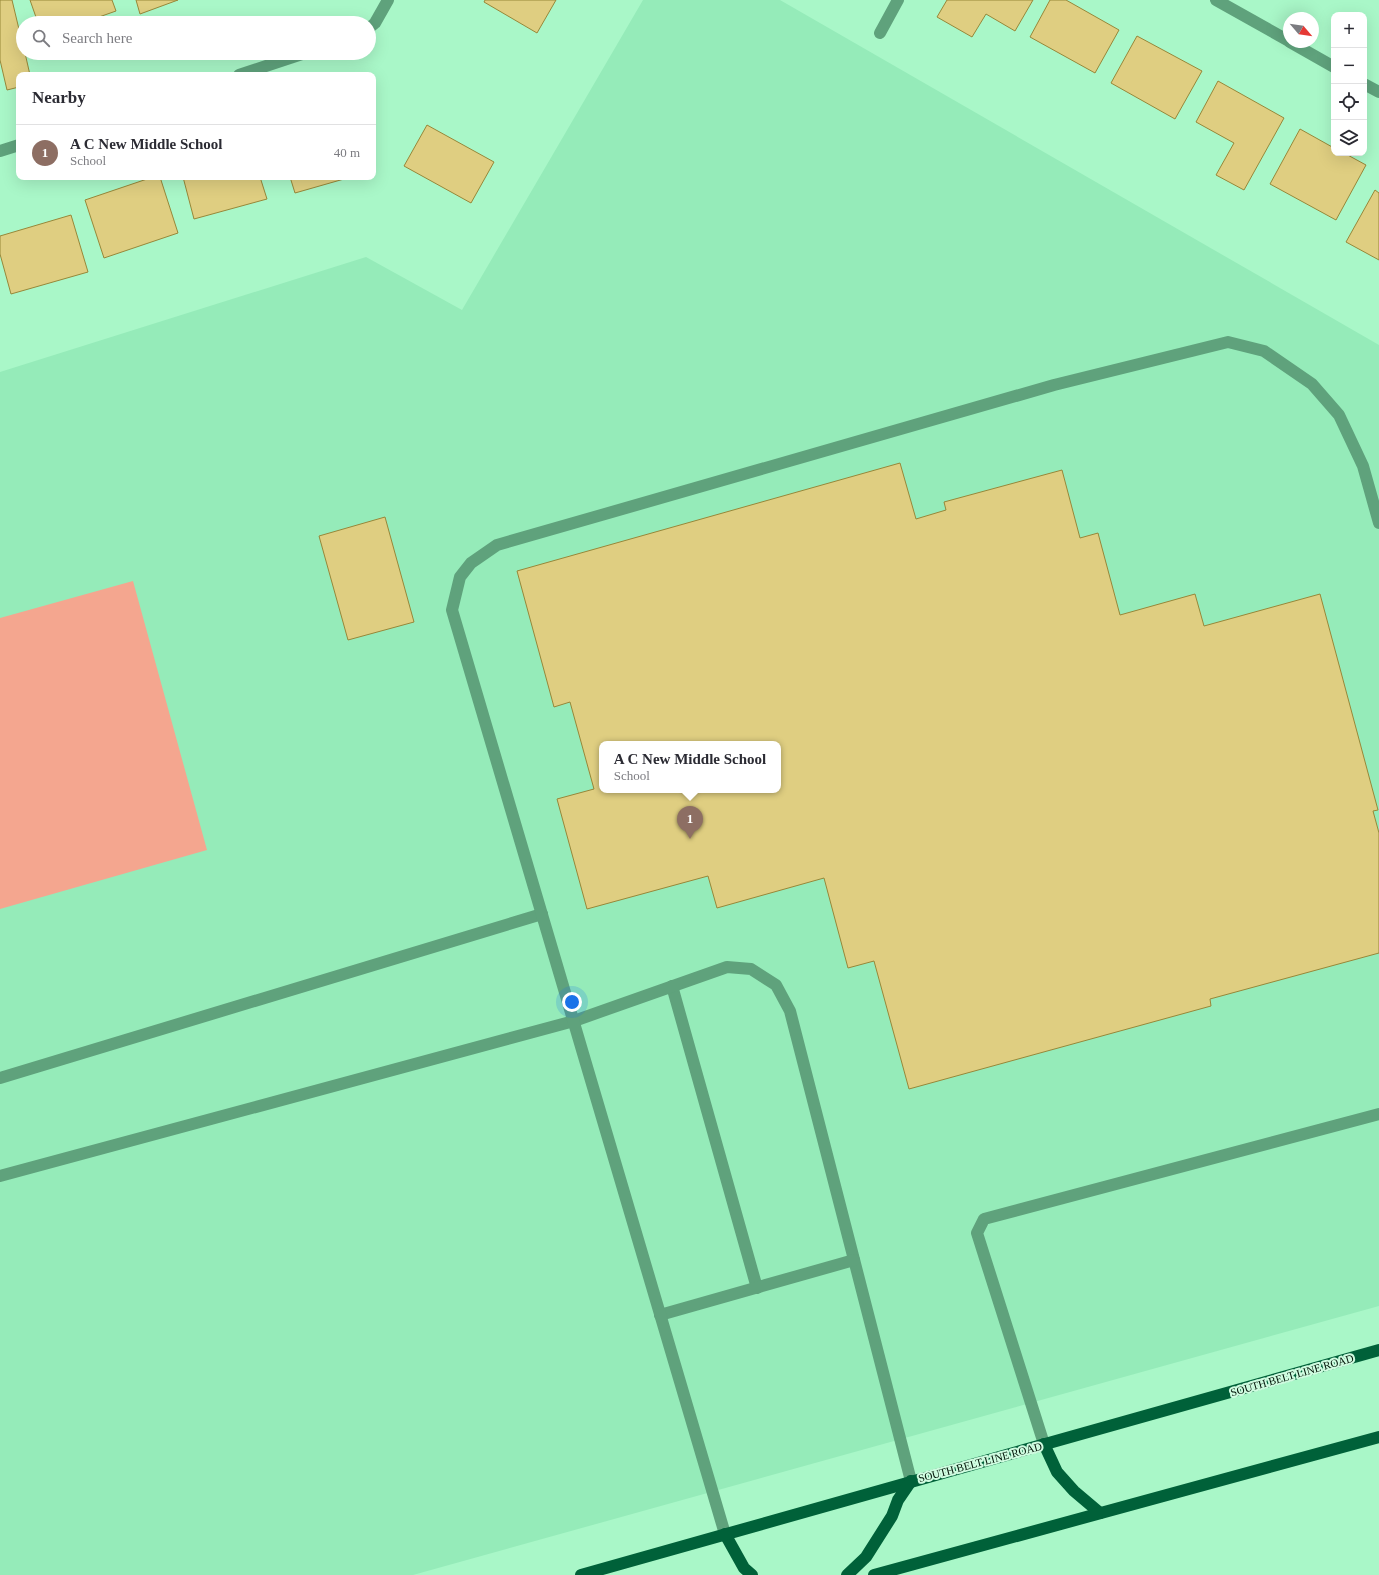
<!DOCTYPE html>
<html lang="en">
<head>
<meta charset="utf-8">
<style>
  body { margin:0; font-family:Georgia,serif; background:#f2f2f3; color:#2b2b33 }
  .controls { position:absolute; right:12px; top:12px; display:grid; overflow:hidden; border-radius:8px; box-shadow:0 4px 16px #0002 }
  .controls button { width:36px; height:36px; display:grid; place-items:center; padding:0; border:0; border-bottom:1px solid #e1e1e2; background:#fff; color:#2b2b33; font:20px sans-serif }
  .compass { position:absolute; left:1283px; top:12px; width:36px; height:36px; border-radius:50%; background:#fff; box-shadow:0 4px 16px #0002; rotate:119deg }
  .you { position:absolute; left:572px; top:1002px; width:14px; height:14px; margin:-10px; border:3px solid #fff; border-radius:50%; background:#1a73e8; box-shadow:0 0 0 6px #1a73e833 }
  .badge { display:grid; place-items:center; width:26px; height:26px; border-radius:50%; background:#b9469f; color:#fff; font-size:13px; font-weight:700 }
  .pin { position:absolute; translate:-50% -33px; filter:drop-shadow(0 1px 2px #0008) }
  .pin::after { content:''; position:absolute; top:21px; width:14px; height:12px; background:inherit; clip-path:polygon(0 0,100% 0,50% 100%) }
  .popup { position:absolute; left:599px; top:741px; width:182px; height:52px; box-sizing:border-box; display:grid; place-content:center; border-radius:8px; background:#fff; filter:drop-shadow(0 1px 3px #0005); font-size:13px; white-space:nowrap; color:#7c7c81 }
  .popup b { font-size:15px; color:#2b2b33 }
  .popup::after { content:''; position:absolute; left:50%; top:100%; margin-left:-8px; border:8px solid transparent; border-top-color:#fff }
  .list { margin:0; padding:0; list-style:none }
  h2 { display:flex; justify-content:space-between; align-items:center; height:52px; margin:0; padding:0 16px; font-size:17px }
  h2 small { font-size:13px; font-weight:400; color:#7c7c81 }
  .list li { display:grid; grid-template-columns:26px 1fr auto; gap:12px; align-items:center; box-sizing:border-box; height:56px; padding:0 16px; border-top:1px solid #e1e1e2 }
  .list b { display:block; font-size:15px; white-space:nowrap }
  .list p { margin:0; font-size:13px; white-space:nowrap; color:#7c7c81 }
  .list em { font-size:13px; font-style:normal; color:#7c7c81 }
  .icon { flex:none; width:22px; height:22px; fill:none; stroke:currentColor; stroke-width:2; stroke-linecap:round; stroke-linejoin:round }
  .map { position:relative; flex:none; width:1379px; height:1575px; overflow:hidden }
  .search { position:absolute; background:#fff; box-shadow:0 4px 16px #0002; left:16px; top:16px; width:360px; height:44px; display:flex; align-items:center; gap:10px; box-sizing:border-box; padding:0 14px; border-radius:22px; color:#7c7c81; font-size:15px }
  .panel { position:absolute; background:#fff; box-shadow:0 4px 16px #0002; left:16px; top:72px; width:360px; height:108px; border-radius:8px }
  .map>svg:first-child { display:block }
</style>
</head>
<body>
<div class="map">
<svg width="1379" height="1575" viewBox="0 0 1379 1575">
  <rect width="100%" height="100%" fill="#a9f7c8"/>
  <path fill="#95ebb9" fill-rule="evenodd" d="M643 0H780L1379 345V1306L413 1575H0V372L366 257 462 310ZM602 744H778V790H602Z"/>
  <path fill="#f4a68f" d="M133 581 207 850 0 909V618Z"/>
  <g fill="#dfce81" stroke="#978739" fill-rule="evenodd">
    <path d="M0 0H12L23 46V53H25L30 75H19V87L7 90 0 60Z"/>
    <path d="M30 0H112L116 11 82 23H38Z"/>
    <path d="M136 0H178L140 14Z"/>
    <path d="M485 0H556L537 33 484 2Z"/>
    <path d="M947 0H1033L1015 31 986 14 972 37 937 17Z"/>
    <path d="M1050 0H1066L1119 30 1095 73 1030 37Z"/>
    <path d="M1137 36 1202 71 1175 119 1111 83Z"/>
    <path d="M1218 81 1284 118 1244 190 1216 175 1234 143 1196 122Z"/>
    <path d="M427 125 494 162 471 203 404 166Z"/>
    <path d="M1300 129 1334 148V153H1344L1366 165 1336 220 1270 184Z"/>
    <path d="M153 177H160L178 233 104 258 85 200Z"/>
    <path d="M183 177H260L267 199 194 219Z"/>
    <path d="M290 177H351L295 193Z"/>
    <path d="M1375 190 1379 193V260L1346 242Z"/>
    <path d="M71 215 88 272 11 294 0 254V236Z"/>
    <path d="M900 463 916 519 946 510 944 502 1062 470 1080 538 1098 533 1120 615 1195 594 1204 626 1320 594 1378 810 1373 811 1379 833V953L1210 999 1211 1006 909 1089 874 961 848 968 824 878 717 908 708 876 587 909 557 799 594 789 570 702 554 707 517 571ZM602 744H778V790H602Z"/>
    <path d="M385 517 414 622 348 640 319 536Z"/>
  </g>
  <g fill="none" stroke-linecap="round" stroke-linejoin="round">
    <g stroke="#5fa27c" stroke-width="12">
      <path d="M672 986 757 1288"/>
      <path d="M0 1078 542 914"/>
      <path d="M0 1176 574 1021 727 967 751 969 776 985 790 1011 911 1481"/>
      <path d="M660 1315 854 1260"/>
      <path d="M1044 1444 977 1233 984 1219 1379 1114"/>
      <path d="M725 1534 452 610 460 577 471 563 497 545 1054 385 1228 342 1264 351 1312 384 1339 415 1363 466 1379 523"/>
    </g>
    <g stroke="#5fa27c" stroke-width="12">
      <path d="M1216 0 1289 41"/>
      <path d="M369 28 375 23 388 0"/>
      <path d="M880 33 898 0"/>
      <path d="M1290 42 1334 67"/>
      <path d="M239 75 305 53"/>
      <path d="M1364 84 1379 92"/>
      <path d="M0 151 19 145"/>
    </g>
    <g stroke="#006139" stroke-width="12">
      <path d="M1044 1444 1057 1472 1074 1491 1100 1513"/>
      <path d="M725 1534 744 1568 752 1575"/>
      <path d="M581 1575 1379 1350"/>
      <path d="M847 1575 866 1557 892 1516 898 1500 911 1481"/>
      <path d="M874 1575 1379 1437"/>
    </g>
  </g>
  <g text-anchor="middle" stroke-width="4" stroke-linejoin="round" paint-order="stroke">
    <g font-size="11" fill="#001307" stroke="#cffce0">
      <text transform="translate(1292 1375) rotate(-16)" y="4">SOUTH BELT LINE ROAD</text>
      <text transform="translate(980 1462) rotate(-15)" y="4">SOUTH BELT LINE ROAD</text>
    </g>
  </g>
</svg>
<div class="controls">
<button>+</button>
<button>−</button>
<button><svg class="icon" aria-label="locate" viewBox="0 0 24 24"><circle cx="12" cy="12" r="6"/><path d="M12 2v4M12 18v4M2 12h4M18 12h4"/></svg></button>
<button><svg class="icon" aria-label="layers" viewBox="0 0 24 24"><path d="M12 4l9 5-9 5-9-5zM3 14l9 5 9-5"/></svg></button>
</div>
<svg class="compass" viewBox="-18 -18 36 36"><path d="M0-13l5 13h-10z" fill="#e53935"/><path d="M0 13l5-13h-10z" fill="#7c7c81"/></svg>
<div class="you"></div>
<div class="pin badge" style="left:690px;top:839px;background:#8d6e63">1</div>
<div class="popup"><b>A C New Middle School</b>School</div>
<div class="search"><svg class="icon" aria-label="search" viewBox="0 0 24 24"><circle cx="10" cy="10" r="6"/><path d="M15 15l6 6"/></svg>Search here</div>
<section class="panel">
<h2>Nearby<small></small></h2>
<ul class="list">
<li><span class="badge" style="background:#8d6e63">1</span><div><b>A C New Middle School</b><p>School</p></div><em>40 m</em></li>
</ul>
</section>
</div>
</body>
</html>
